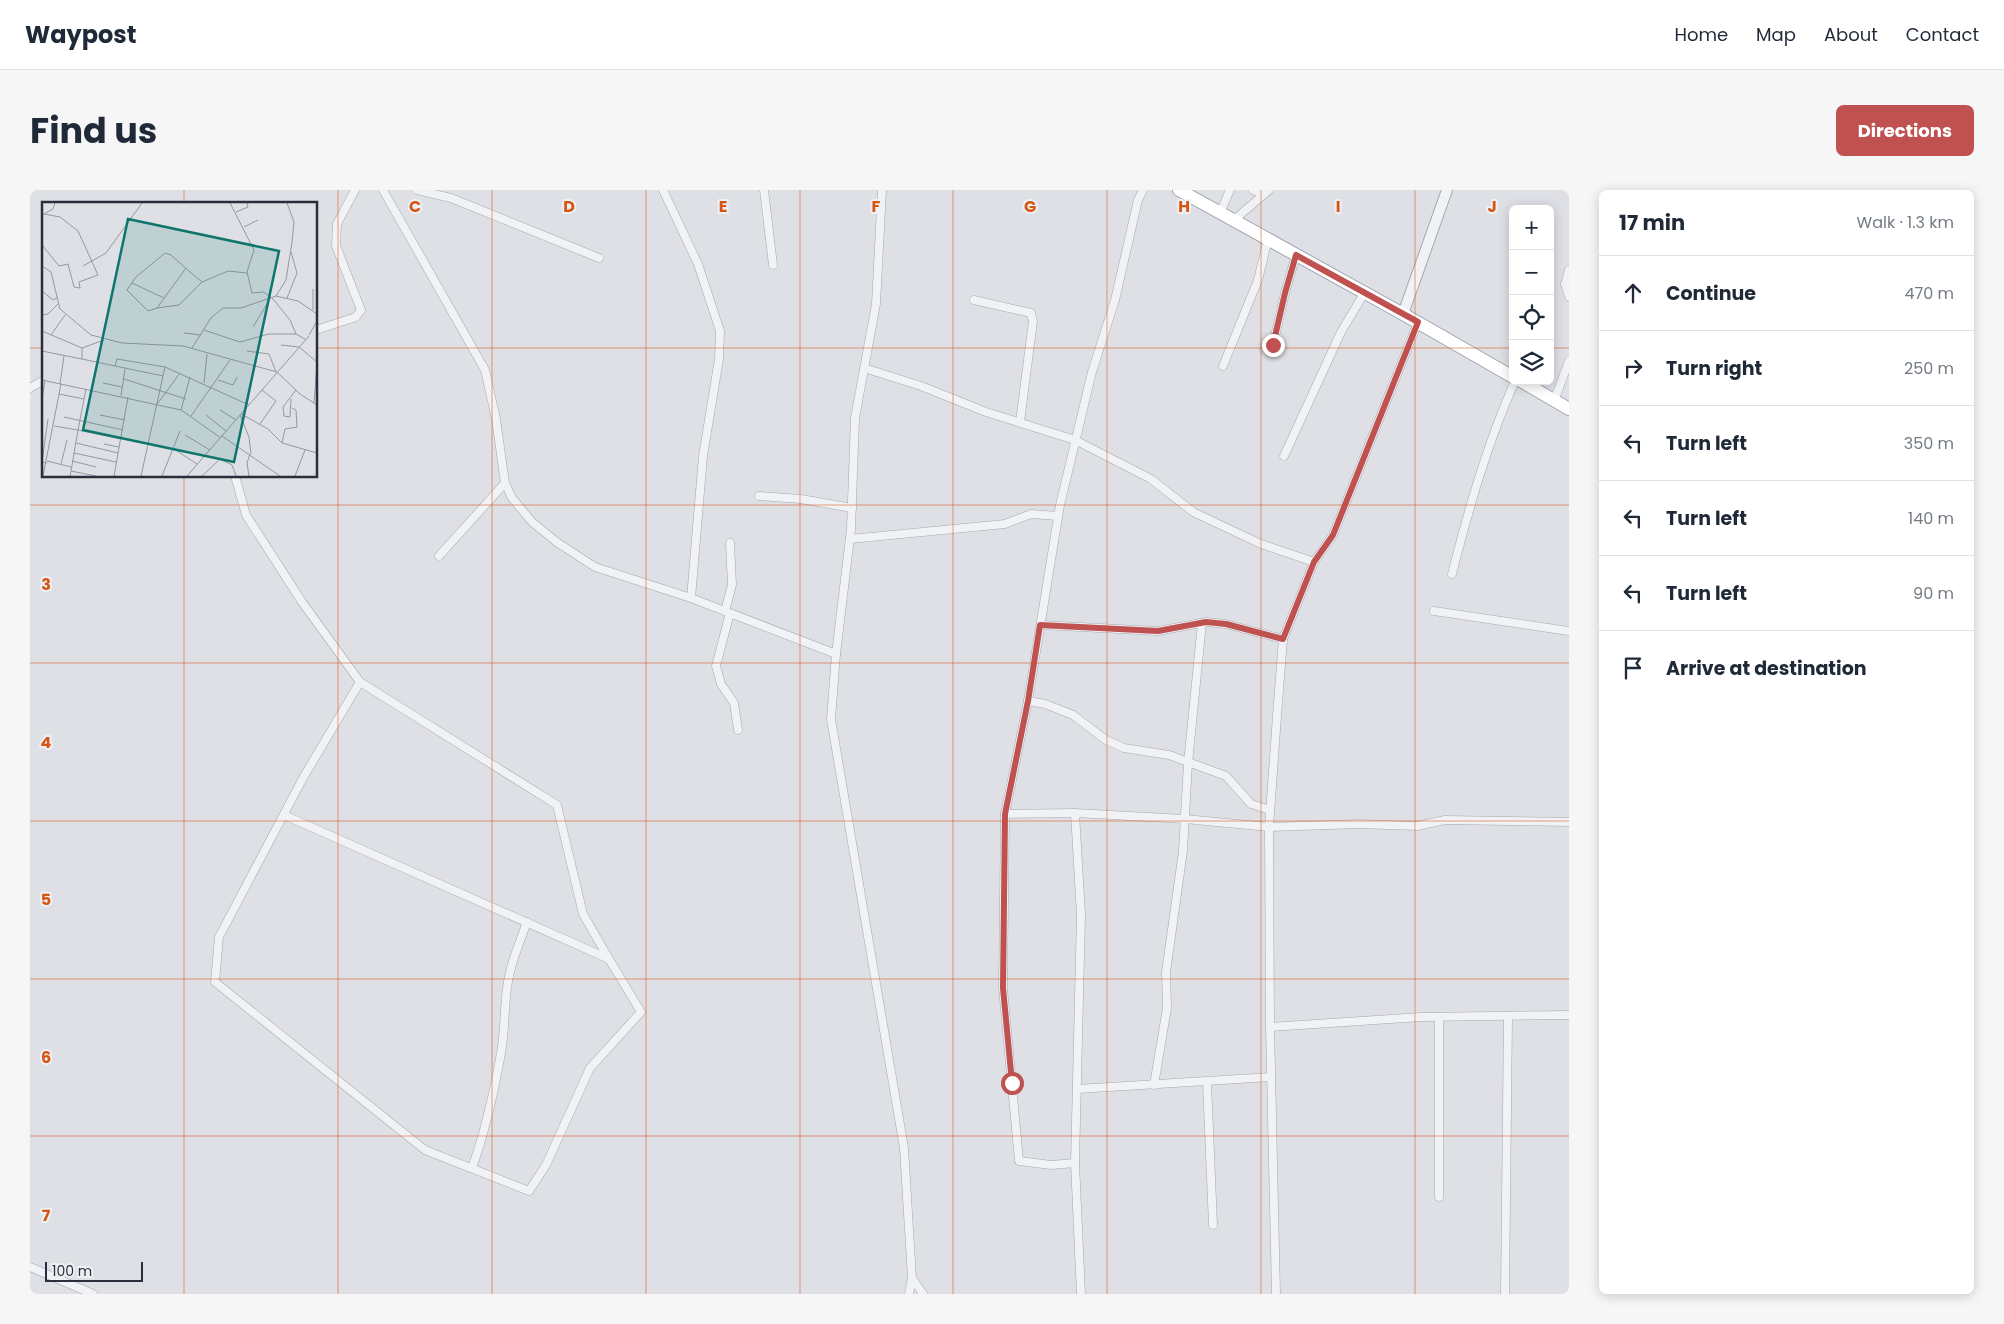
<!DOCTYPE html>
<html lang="en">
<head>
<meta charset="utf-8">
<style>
  body { margin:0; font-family:Poppins,sans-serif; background:#f6f6f7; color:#1f2937 }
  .controls { position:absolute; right:15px; top:15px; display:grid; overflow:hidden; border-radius:8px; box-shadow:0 2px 12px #0003 }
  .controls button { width:45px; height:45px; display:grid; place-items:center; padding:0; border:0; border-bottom:1px solid #e0e1e3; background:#fff; color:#1f2937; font:25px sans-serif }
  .scale { position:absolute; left:15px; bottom:12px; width:98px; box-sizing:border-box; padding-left:5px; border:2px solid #292d3c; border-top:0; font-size:14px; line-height:18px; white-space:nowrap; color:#292d3c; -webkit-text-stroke:4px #eef0f4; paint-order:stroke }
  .stop { position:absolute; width:15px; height:15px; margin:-11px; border:4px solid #bf5150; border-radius:50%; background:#fff }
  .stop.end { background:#bf5150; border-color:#fff; box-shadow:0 1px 5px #0008 }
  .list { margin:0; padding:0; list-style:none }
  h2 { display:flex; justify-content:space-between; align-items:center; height:65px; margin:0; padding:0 20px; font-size:21px }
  h2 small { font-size:16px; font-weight:400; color:#747a83 }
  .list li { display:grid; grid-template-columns:32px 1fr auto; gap:15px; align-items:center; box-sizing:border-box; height:75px; padding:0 20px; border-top:1px solid #e0e1e3 }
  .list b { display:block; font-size:19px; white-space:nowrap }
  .list em { font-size:16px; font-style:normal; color:#747a83 }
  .icon { flex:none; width:28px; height:28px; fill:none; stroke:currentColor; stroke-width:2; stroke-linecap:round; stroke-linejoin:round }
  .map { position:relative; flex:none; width:1539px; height:1104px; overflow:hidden; border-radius:8px }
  header { display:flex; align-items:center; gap:30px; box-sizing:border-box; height:70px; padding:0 25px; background:#fff; border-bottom:1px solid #e0e1e3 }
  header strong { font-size:24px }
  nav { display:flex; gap:28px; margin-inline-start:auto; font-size:18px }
  .intro { display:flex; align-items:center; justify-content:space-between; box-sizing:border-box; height:120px; padding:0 30px }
  h1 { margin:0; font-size:35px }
  .button { padding:12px 22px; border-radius:8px; background:#bf5150; color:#fff; font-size:18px; font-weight:700 }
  main { display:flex; gap:30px; padding:0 30px }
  aside { flex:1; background:#fff; border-radius:8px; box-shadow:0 2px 12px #0003 }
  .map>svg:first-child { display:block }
</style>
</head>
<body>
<header>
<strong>Waypost</strong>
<nav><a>Home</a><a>Map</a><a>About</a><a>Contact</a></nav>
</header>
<div class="intro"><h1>Find us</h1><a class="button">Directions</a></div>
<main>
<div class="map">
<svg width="1539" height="1104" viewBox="0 0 1539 1104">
  <rect width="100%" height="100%" fill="#dfe0e6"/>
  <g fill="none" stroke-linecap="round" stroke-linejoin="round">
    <defs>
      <g id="minor">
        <path d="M353 0 455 180 466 229 475 293 482 308 502 332 528 353 565 377 661 408 806 464"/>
        <path d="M387 0 421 8 569 68"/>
        <path d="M633 0 668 74 690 141 689 169 673 266 661 408"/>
        <path d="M734 0 743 75"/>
        <path d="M852 0 846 114 825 228 821 339 806 464 801 529 874 958 882 1088 879 1104"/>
        <path d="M1223 0 1233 4"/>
        <path d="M1190 23 1200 0"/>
        <path d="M1204 30 1239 0"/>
        <path d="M1539 80 1535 94 1539 107"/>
        <path d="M944 110 1001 123 1003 131 990 232"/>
        <path d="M286 140 326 127 331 120 306 56 307 34 325 0"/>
        <path d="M1243 155 1255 103 1266 65"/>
        <path d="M1193 176 1228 90 1238 49"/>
        <path d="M834 178 891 196 956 222 1045 250 1121 289 1163 322 1231 354 1284 372"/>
        <path d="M0 198 14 190"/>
        <path d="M1524 211 1539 171"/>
        <path d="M1254 266 1311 142 1335 102"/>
        <path d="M205 286 216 325 272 412 330 492 273 588 189 747 185 792 395 960 499 1001 516 975 560 878 611 822 579 769 254 625"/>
        <path d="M729 306 771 309 822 318"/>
        <path d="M820 349 975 334 1001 324 1028 326"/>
        <path d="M409 366 475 293"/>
        <path d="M1422 384C1439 318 1457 254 1485 191"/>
        <path d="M695 421 702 395 700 353"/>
        <path d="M1404 421 1539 441"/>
        <path d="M700 423 686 476 691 494 704 513 708 540"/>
        <path d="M1011 435 1128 441 1176 432 1196 434 1253 449"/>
        <path d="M330 492 527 615 553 724 579 769"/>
        <path d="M998 511 1015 514 1043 525 1076 550 1094 558 1139 565 1196 586 1221 614 1240 620"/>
        <path d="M975 624 1045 623 1155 629 1239 637 1328 634 1387 636 1415 630 1539 632"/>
        <path d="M1409 827V1007"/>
        <path d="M1240 837 1391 827 1539 825"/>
        <path d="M1177 892 1183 1035"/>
        <path d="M1124 895 1137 818 1136 782 1153 661 1158 573 1172 433"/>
        <path d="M1047 899 1241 887"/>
        <path d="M1045 973 1051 725 1045 623"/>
        <path d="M442 978C455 942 464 902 471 863 475 842 474 820 477 798 480 775 489 754 497 732"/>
        <path d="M0 1077 63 1104"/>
        <path d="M882 1088 893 1104"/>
        <path d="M1051 1104 1045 973 1021 975 989 971 973 798 975 624 998 511 1030 315 1062 182 1085 110 1108 10 1113 0"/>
        <path d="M1246 1104 1240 837 1239 637 1247 526 1253 449 1284 372 1303 345 1388 132"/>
        <path d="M1475 1104 1478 826"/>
      </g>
      <path id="tertiary" d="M1373 124 1417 0"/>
      <g id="primary">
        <path d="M1149 0 1373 124 1483 187"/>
        <path d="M1491 191 1539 219"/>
      </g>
    </defs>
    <use href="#minor" stroke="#a5a7b0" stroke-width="9"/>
    <use href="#tertiary" stroke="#a5a7b0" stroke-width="12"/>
    <use href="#primary" stroke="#9fa4b1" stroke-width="14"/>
    <use href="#minor" stroke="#f1f2f5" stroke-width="8"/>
    <use href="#tertiary" stroke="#f1f2f5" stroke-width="10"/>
    <use href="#primary" stroke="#fff" stroke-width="12"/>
  </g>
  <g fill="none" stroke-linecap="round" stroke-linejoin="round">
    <path stroke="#bf5150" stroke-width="6" d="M982 893 973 798 975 624 998 511 1010 435 1128 441 1176 432 1196 434 1253 449 1284 372 1303 345 1388 132 1266 65 1255 103 1243 155"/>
  </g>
  <path fill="none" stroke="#d55511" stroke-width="1" stroke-opacity="0.55" d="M154 0V14M308 0V1104M462 0V1104M616 0V1104M770 0V1104M923 0V1104M1077 0V1104M1231 0V1104M1385 0V1104M0 158H14M286 158H1483M1520 158H1539M154 286V1104M0 315H1539M0 473H1539M0 631H1539M0 789H1539M0 946H1539"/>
  <g transform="translate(12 12)">
    <rect width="275" height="275" fill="#dfe0e6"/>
    <path fill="none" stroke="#9698a2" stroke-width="1" d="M188 1 212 48 205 70 210 91 222 90 231 97 248 118 254 132 263 137M194 10 206 5 205 1M0 13 11 7 13 1M202 25 216 18M0 43 17 64 26 62 32 85 38 86 37 80 56 73 36 29 18 15 2 12M0 64 9 70 18 107 49 133 80 141 141 144 235 170 258 192 275 203M41 64 64 51 100 1M144 66 115 106 106 109 85 88 94 75 123 51 129 53 148 70 160 80 186 69 205 71M90 81 122 96M271 87V108M0 89 11 98 16 95M234 94 244 78 250 40 252 20 245 1M245 96 255 71 249 50M115 106 137 103 160 80M0 113 6 112 17 101M211 125 228 97M162 128 198 140 227 132H254M0 129 40 146 62 138M142 131 159 133M9 133 23 113M267 133 275 119M239 143 257 145 275 160M40 146V157L73 164 75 157 123 165 207 203M150 146 169 116 181 106H199L234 94 256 99 275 112M0 149 40 157M205 149 227 152 234 170M73 164 121 174M82 177 144 197M0 178 139 208 179 236M176 178 191 183 195 175M61 181 80 185M162 181 165 152M18 182 22 154M44 187 36 228 79 237M17 192 42 197M79 194 83 167M0 196 3 179M249 197 248 215 242 214 241 205 254 188M116 201 138 171M272 201 275 163M139 208 148 175M178 208 194 218M199 212 226 227 240 241 275 251M58 213 83 218M164 213 184 229M198 213 207 235 209 252M149 214 188 158M22 215 81 228M218 222 234 199 220 188M12 224 36 228 29 269M143 233 168 248M180 234 238 274M34 241 76 251M240 241 243 227 255 225 254 208 250 206M62 242 77 245M132 247 155 262M32 251 74 260M5 259 29 265M30 259 54 265M5 261 0 260 6 217M19 262 25 238M1 274 19 182M28 274 29 269 54 274M72 274 86 195M99 274 123 165M120 274 138 229M145 274 267 134M160 274 178 257 190 263 194 274M207 274 205 261 208 252M253 274 263 248"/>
    <path fill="#0f766e" fill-opacity="0.15" stroke="#0f766e" stroke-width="2.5" d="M86 17 237 49 192 260 41 228Z"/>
    <rect width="275" height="275" fill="none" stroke="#292d3c" stroke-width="2.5"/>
  </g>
  <g font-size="16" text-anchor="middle" font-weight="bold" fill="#d55511" stroke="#eef0f4" stroke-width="4" stroke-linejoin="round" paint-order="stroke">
    <text x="385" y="22">C</text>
    <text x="539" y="22">D</text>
    <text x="693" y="22">E</text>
    <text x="846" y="22">F</text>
    <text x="1000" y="22">G</text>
    <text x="1154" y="22">H</text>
    <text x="1308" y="22">I</text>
    <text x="1462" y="22">J</text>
    <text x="16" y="400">3</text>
    <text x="16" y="558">4</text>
    <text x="16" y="715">5</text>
    <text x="16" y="873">6</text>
    <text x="16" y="1031">7</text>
  </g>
</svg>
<div class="controls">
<button>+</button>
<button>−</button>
<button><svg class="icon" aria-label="locate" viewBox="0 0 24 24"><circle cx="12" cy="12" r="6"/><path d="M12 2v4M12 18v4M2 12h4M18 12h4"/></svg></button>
<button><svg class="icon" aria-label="layers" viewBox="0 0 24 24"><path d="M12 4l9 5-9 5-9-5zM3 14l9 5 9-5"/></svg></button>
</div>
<div class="scale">100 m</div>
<div class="stop" style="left:982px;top:893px"></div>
<div class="stop end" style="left:1243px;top:155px"></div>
</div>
<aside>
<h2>17 min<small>Walk · 1.3 km</small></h2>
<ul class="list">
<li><svg class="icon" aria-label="ahead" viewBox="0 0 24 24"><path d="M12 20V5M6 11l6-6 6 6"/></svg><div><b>Continue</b></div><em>470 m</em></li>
<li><svg class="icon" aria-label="right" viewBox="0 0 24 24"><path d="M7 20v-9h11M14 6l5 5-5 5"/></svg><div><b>Turn right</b></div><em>250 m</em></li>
<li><svg class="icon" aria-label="left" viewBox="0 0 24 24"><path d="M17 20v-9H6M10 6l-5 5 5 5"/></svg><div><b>Turn left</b></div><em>350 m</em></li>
<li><svg class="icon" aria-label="left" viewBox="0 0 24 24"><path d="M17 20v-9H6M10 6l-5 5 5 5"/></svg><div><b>Turn left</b></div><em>140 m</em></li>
<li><svg class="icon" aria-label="left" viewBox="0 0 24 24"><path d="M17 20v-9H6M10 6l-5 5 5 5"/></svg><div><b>Turn left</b></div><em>90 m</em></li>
<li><svg class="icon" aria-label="arrive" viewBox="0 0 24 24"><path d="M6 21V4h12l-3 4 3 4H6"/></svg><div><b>Arrive at destination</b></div></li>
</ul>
</aside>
</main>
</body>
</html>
